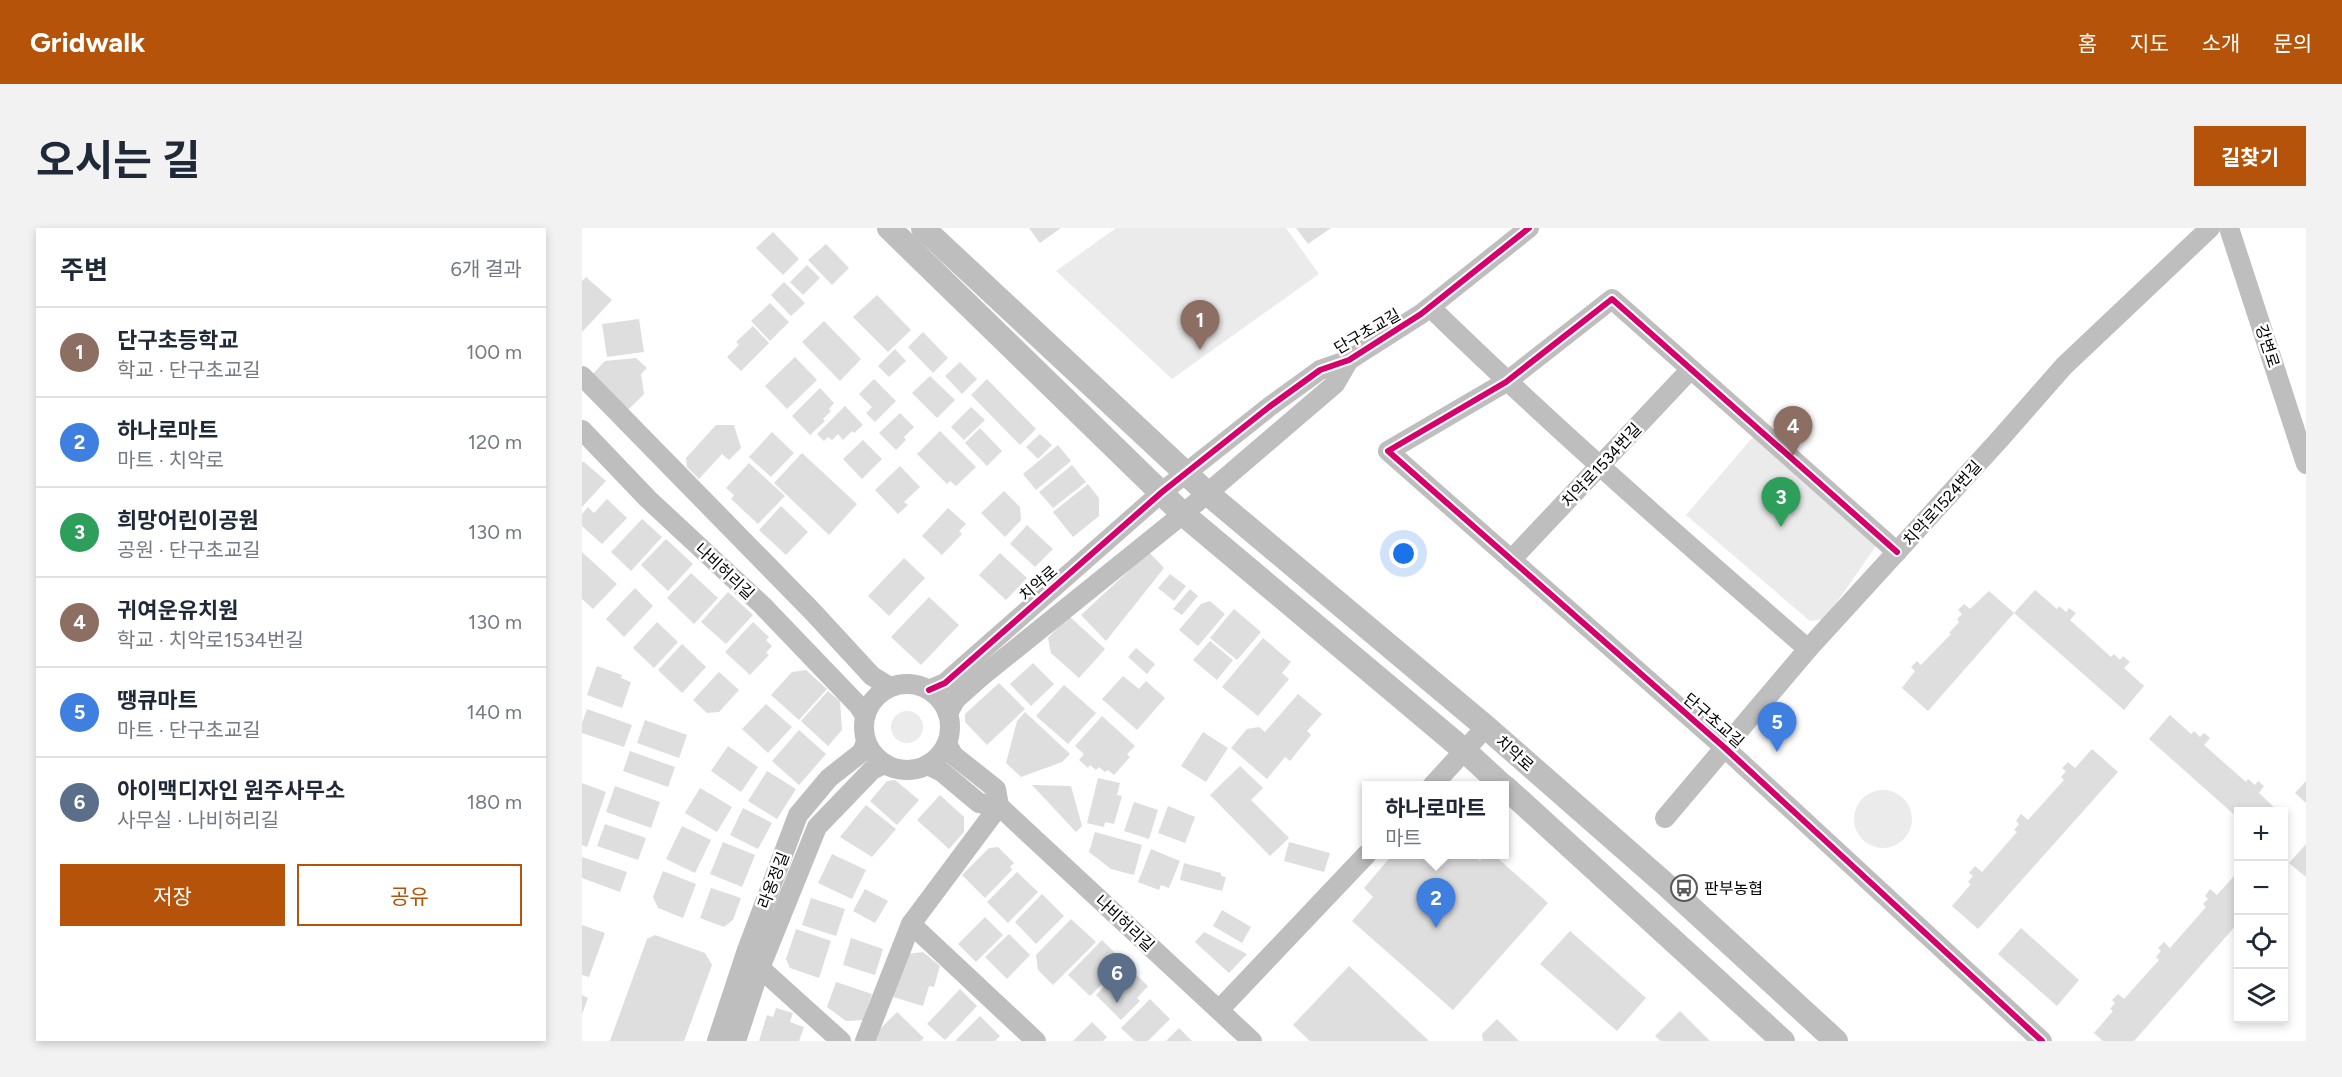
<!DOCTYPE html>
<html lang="ko">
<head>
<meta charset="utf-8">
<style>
  body { margin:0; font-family:Figtree,"Noto Sans KR",sans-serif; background:#f2f2f3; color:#1f2937 }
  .controls { position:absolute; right:18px; bottom:18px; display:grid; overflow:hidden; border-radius:0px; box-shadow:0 3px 9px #0003 }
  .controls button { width:54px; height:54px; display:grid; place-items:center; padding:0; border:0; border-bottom:2px solid #e0e1e3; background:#fff; color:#1f2937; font:30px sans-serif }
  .you { position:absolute; left:822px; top:326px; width:21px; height:21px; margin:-15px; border:4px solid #fff; border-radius:50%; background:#1a73e8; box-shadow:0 0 0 9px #1a73e833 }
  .badge { display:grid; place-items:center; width:39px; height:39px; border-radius:50%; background:#b45309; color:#fff; font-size:20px; font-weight:700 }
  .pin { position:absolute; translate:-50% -50px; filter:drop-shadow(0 2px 3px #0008) }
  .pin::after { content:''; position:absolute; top:32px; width:21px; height:18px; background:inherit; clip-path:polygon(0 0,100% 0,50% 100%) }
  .popup { position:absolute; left:780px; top:553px; width:147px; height:78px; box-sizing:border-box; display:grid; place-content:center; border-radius:0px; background:#fff; filter:drop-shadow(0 2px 4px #0005); font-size:20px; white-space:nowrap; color:#747a83 }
  .popup b { font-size:22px; color:#1f2937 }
  .popup::after { content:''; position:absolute; left:50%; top:100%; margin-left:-12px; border:12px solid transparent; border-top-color:#fff }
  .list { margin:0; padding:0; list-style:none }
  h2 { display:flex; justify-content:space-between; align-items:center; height:78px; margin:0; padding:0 24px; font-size:26px }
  h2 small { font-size:20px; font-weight:400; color:#747a83 }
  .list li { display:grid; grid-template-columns:39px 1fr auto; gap:18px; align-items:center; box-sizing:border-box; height:90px; padding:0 24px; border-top:2px solid #e0e1e3 }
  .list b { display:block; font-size:22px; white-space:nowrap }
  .list p { margin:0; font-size:20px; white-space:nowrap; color:#747a83 }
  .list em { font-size:20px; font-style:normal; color:#747a83 }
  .actions { display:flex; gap:12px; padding:18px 24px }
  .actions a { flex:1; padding:14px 0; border:2px solid #b45309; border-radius:0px; text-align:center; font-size:21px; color:#b45309 }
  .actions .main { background:#b45309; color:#fff }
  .icon { flex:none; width:33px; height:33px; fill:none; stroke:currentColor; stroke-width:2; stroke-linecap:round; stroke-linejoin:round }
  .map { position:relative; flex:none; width:1724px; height:813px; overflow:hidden; border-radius:0px }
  header { display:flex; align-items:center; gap:36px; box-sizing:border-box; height:84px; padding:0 30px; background:#b45309; color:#fff }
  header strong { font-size:28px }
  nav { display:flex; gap:33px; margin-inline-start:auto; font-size:21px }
  .intro { display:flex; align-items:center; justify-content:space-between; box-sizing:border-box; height:144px; padding:0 36px }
  h1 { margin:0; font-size:42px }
  .button { padding:15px 27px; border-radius:0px; background:#b45309; color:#fff; font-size:21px; font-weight:700 }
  main { display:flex; gap:36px; padding:0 36px }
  aside { flex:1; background:#fff; border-radius:0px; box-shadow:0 3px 9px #0003 }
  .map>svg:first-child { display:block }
</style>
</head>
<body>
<header>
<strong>Gridwalk</strong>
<nav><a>홈</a><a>지도</a><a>소개</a><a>문의</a></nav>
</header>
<div class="intro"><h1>오시는 길</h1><a class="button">길찾기</a></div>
<main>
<aside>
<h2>주변<small>6개 결과</small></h2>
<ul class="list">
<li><span class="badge" style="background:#8d6e63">1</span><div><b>단구초등학교</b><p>학교 · 단구초교길</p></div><em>100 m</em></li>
<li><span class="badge" style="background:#3f7fe0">2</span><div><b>하나로마트</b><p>마트 · 치악로</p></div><em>120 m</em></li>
<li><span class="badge" style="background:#2e9e5b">3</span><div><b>희망어린이공원</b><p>공원 · 단구초교길</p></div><em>130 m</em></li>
<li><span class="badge" style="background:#8d6e63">4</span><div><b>귀여운유치원</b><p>학교 · 치악로1534번길</p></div><em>130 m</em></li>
<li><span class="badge" style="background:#3f7fe0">5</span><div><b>땡큐마트</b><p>마트 · 단구초교길</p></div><em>140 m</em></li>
<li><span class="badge" style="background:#5c6f8a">6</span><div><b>아이맥디자인 원주사무소</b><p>사무실 · 나비허리길</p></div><em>180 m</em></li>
</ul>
<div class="actions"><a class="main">저장</a><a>공유</a></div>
</aside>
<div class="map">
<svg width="1724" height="813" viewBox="0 0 1724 813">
  <rect width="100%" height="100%" fill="#fff"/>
  <g fill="#ebebeb">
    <path d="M534 0H704L737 46 590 151 474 43Z"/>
    <path d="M1171 209 1294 310V318L1243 391 1228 393 1104 287Z"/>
    <circle cx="325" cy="499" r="16"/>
    <circle cx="1301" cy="591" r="29"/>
  </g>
  <g fill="#dedede">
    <path d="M447 0H479L458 15Z"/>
    <path d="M714 0H749L726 16Z"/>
    <path d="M191 4 217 31 201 47 174 20Z"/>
    <path d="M244 16 267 40 250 57 226 32Z"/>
    <path d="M225 37 238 50 221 67 208 54Z"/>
    <path d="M4 49 30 72 0 104V53Z"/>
    <path d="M202 54 223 75 209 88 189 67Z"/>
    <path d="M295 67 329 102 306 124 271 89Z"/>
    <path d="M188 75 207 94 188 113 169 93Z"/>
    <path d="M57 91 62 124 25 129 20 96Z"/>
    <path d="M242 93 279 131 258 153 220 114Z"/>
    <path d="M171 98 187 115 159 143 145 129 157 117 154 114Z"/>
    <path d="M341 104 366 130 351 145 326 119Z"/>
    <path d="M313 121 324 133 307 149 296 138Z"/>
    <path d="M213 129 235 152 205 181 183 158Z"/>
    <path d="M54 130 65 140 59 146 62 166 44 184 7 150 23 133Z"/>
    <path d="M378 134 395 151 380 166 363 148Z"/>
    <path d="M348 148 373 172 355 190 330 165Z"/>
    <path d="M292 151 314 173 293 194 284 185 290 179 277 166Z"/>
    <path d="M405 151 454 201 438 217 389 167Z"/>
    <path d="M238 160 252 175 247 181 249 183 241 191 243 193 228 207 210 188Z"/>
    <path d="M263 178 281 197 272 205 270 203 261 212 256 206 250 212 246 209 242 213 235 206Z"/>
    <path d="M389 179 403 192 382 212 369 199Z"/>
    <path d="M318 185 332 199 322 209 324 212 314 222 297 205Z"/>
    <path d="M134 197H152L159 220 147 232 140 226 117 251 105 239 104 230Z"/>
    <path d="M398 200 420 223 405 238 383 215Z"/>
    <path d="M358 203 394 239 374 258 368 253 365 256 335 226Z"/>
    <path d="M190 204 212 225 189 249 167 229Z"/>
    <path d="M458 206 470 217 456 231 444 219Z"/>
    <path d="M281 212 300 231 280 251 261 231Z"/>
    <path d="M476 217 489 233 454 262 441 246Z"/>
    <path d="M220 225 275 276 247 307 192 255Z"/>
    <path d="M0 234H2L24 253 0 279Z"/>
    <path d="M167 235 203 268 176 296 149 271 152 267 144 260Z"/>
    <path d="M490 237 504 254 471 280 457 264Z"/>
    <path d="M318 238 338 259 322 274 326 277 316 286 293 262Z"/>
    <path d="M506 256 517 270V288L491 309 471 284Z"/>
    <path d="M422 263 438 279 439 292 423 309 399 285Z"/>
    <path d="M25 271 45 290 20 316 0 298V286L6 279 12 285Z"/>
    <path d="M199 278 226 304 204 327 177 302Z"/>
    <path d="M366 280 384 296 377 303 380 306 360 327 340 308Z"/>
    <path d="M60 291 80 309 49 343 29 324Z"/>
    <path d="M445 297 471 321 453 339 428 316Z"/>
    <path d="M84 311 111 336 86 363 59 337Z"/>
    <path d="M0 324 35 356 11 381 0 371Z"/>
    <path d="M567 324 582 340 524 413 499 387Z"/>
    <path d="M418 325 445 350 424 372 397 347Z"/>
    <path d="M322 330 343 350 307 388 286 368Z"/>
    <path d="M109 345 136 370 112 396 85 370Z"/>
    <path d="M588 346 604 358 592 373 576 360Z"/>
    <path d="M53 360 71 378 42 409 24 391Z"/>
    <path d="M608 361 616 368 600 387 591 381Z"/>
    <path d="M1453 362 1475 381 1477 378 1484 384 1487 380 1494 385 1488 392 1529 429 1532 426 1538 432 1541 428 1548 434 1542 440 1562 458 1542 482 1432 385Z"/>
    <path d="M1407 363 1432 385 1346 483 1320 460 1333 443 1329 439 1335 433 1339 437 1369 406 1367 405 1377 394 1375 391 1380 386 1376 382 1382 376 1388 381Z"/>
    <path d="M146 364 171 387 144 416 119 394Z"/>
    <path d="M347 369 377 397 339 437 309 409Z"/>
    <path d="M628 373 643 386 616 418 597 402 619 376Z"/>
    <path d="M652 381 679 404 655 432 628 410Z"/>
    <path d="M487 388 523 421 497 450 469 425 466 410Z"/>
    <path d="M75 394 96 414 72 440 51 420Z"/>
    <path d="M171 394 187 409 184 412 190 418 184 425 187 427 168 447 143 424Z"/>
    <path d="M681 410 709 434 700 445 707 451 676 488 640 459Z"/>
    <path d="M628 413 651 432 635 452 611 432Z"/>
    <path d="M100 416 124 439 100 465 76 442Z"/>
    <path d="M554 420 573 436 565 446 546 429Z"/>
    <path d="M451 435 472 456 449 478 428 456Z"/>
    <path d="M15 438 40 447 39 450 49 454 40 480 5 467Z"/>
    <path d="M224 442 245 461 217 492 189 467 210 444Z"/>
    <path d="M137 444 157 462 137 484 125 485 111 472Z"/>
    <path d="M541 448 557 461 564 453 583 470 555 502 520 471Z"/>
    <path d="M417 455 443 481 405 517 383 494V486Z"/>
    <path d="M482 457 514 485 486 516 454 488Z"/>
    <path d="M246 463 258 473 260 502 246 518 219 493Z"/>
    <path d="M716 466 740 486 725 503 729 507 708 533 703 529 685 551 649 520 665 501 677 499 683 504Z"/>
    <path d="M184 476 210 499 186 525 160 501Z"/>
    <path d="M5 481 50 497 42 519 0 505V495Z"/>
    <path d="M443 484 488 526 480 534 439 549 424 535 435 493Z"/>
    <path d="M1588 487 1609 506 1612 503 1618 509 1622 505 1628 510 1622 517 1664 554 1666 551 1673 557 1676 553 1682 558 1677 565 1697 584H1656V590L1567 511Z"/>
    <path d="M520 488 553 518 545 526 548 529 532 547 526 542 523 544 517 539 514 542 508 537 506 540 497 532 502 526 493 518Z"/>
    <path d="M63 492 105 507 97 530 55 515Z"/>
    <path d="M217 502 244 526 217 557 190 533Z"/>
    <path d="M621 504 646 520 624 554 599 538Z"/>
    <path d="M146 518 176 539 159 564 129 543Z"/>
    <path d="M1510 521 1536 544 1396 701 1370 678 1389 656 1386 654 1391 648 1387 645 1393 638 1400 644 1435 604 1432 602 1437 596 1434 593 1439 586 1446 592 1482 552 1479 549 1484 543 1480 540 1486 534 1493 540Z"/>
    <path d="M48 523 93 539 86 559 41 543Z"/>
    <path d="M658 538 681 560 669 572 707 610 688 628 628 567Z"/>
    <path d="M185 543 214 561 195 591 166 573Z"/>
    <path d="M516 550 538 555 535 567 540 568 532 596 523 594 522 599 505 595Z"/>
    <path d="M313 552 337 572 315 597 288 573 305 553Z"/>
    <path d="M1724 553V575L1713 565Z"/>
    <path d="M0 555 24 564 5 619 0 617Z"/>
    <path d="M450 557 489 558 500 598 494 604Z"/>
    <path d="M33 558 78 574 69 600 24 584Z"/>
    <path d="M118 560 150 579 135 604 103 585Z"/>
    <path d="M358 567 382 589V604L367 621 335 592Z"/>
    <path d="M552 574 576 582 567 611 542 603Z"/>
    <path d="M284 577 314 601 290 629 258 609Z"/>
    <path d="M586 578 613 589 603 615 576 605Z"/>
    <path d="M161 580 190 595 176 621 148 607Z"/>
    <path d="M23 596 64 610 56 632 15 618Z"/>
    <path d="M100 598 129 612 113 645 84 631Z"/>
    <path d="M513 604 560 617 552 647 529 641 507 624Z"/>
    <path d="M141 614 173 627 160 659 128 646Z"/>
    <path d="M707 614 748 625 742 644 702 633Z"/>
    <path d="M1724 616V649L1707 635Z"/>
    <path d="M416 619 432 635 428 639 430 642 403 670 380 647 407 620Z"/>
    <path d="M569 621 598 633 587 660 579 657 577 662 556 654Z"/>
    <path d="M250 626 284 642 270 671 236 655Z"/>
    <path d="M811 626H891L898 633 903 626H911L966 675 871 782 770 693 791 669 782 660Z"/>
    <path d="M0 629 45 644 38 664 0 650Z"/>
    <path d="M602 635 639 645V648L644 649 640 663 598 652Z"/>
    <path d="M81 643 114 656 101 690 76 680 71 669Z"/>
    <path d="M435 644 456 664 426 695 405 674Z"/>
    <path d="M1652 648 1656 652V695L1552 813H1521L1512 805 1531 783 1528 781 1533 775 1530 772 1536 766 1542 771 1577 732 1574 729 1579 723 1576 720 1582 714 1588 720 1624 679 1621 676 1626 671 1623 668 1628 661 1635 667Z"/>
    <path d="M129 660 159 670 151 692 142 699 118 690Z"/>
    <path d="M283 661 306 673 293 695 271 683Z"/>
    <path d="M460 666 482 688 454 716 433 694Z"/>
    <path d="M229 670 263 681 254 708 220 697Z"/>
    <path d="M640 682 669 699 660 715 631 698Z"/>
    <path d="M403 689 421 707 394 734 376 716Z"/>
    <path d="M489 691 514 714 471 757 456 742 454 727Z"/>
    <path d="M0 697 23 705 7 749 0 747Z"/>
    <path d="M1439 700 1497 752 1475 778 1416 726Z"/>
    <path d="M214 701 249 713 237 750 208 740 204 731Z"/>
    <path d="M988 703 1064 770 1035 803 958 736Z"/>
    <path d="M622 704 665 726 647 745 613 714Z"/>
    <path d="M427 706 448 727 425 751 403 729Z"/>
    <path d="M73 707 123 725 130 737 102 813H28L65 711Z"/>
    <path d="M269 710 301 721 293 747 261 737Z"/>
    <path d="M520 712 542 734 508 768 486 747Z"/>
    <path d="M341 724 358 738 352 759 347 758 341 778 311 769 324 726Z"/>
    <path d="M544 737 566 758 555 770 558 773 539 792 514 767Z"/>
    <path d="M767 738 847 813H728L711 797Z"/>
    <path d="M254 754 290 766 281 792 264 793 245 779Z"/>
    <path d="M378 761 395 778 363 812 345 796Z"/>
    <path d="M0 767 6 770 0 786Z"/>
    <path d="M568 771 588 791 566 813H553L539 800Z"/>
    <path d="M194 780 211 785 208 794 222 799 217 813H177L185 787 191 789Z"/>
    <path d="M1098 783 1128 813H1079L1073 808Z"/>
    <path d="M315 784 342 810 339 813H290L288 811Z"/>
    <path d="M398 788 418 808 413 813H373Z"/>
    <path d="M915 791 937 813H901L900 806Z"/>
    <path d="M510 794 525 809 521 813H491Z"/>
    <path d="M597 800 610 813H584Z"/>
  </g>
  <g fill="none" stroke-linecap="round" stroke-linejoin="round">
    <g stroke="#bebebe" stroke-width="20">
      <path d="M1647 0 1724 236"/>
      <path d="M848 79C970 198 1098 310 1226 421"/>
      <path d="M0 148 231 384 290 448 308 459"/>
      <path d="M0 202 66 271 180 377 276 477 283 488"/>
      <path d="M1315 324 1030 71 924 154 806 223 1143 520 1460 813"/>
      <path d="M929 332 1108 142"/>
      <circle cx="325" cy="499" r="43"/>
      <path d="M347 462 363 455 580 264 687 179 738 142 767 132 839 86 947 0"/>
      <path d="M366 485 374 471 400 448 601 286 753 156 767 132"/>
      <path d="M365 515 371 527 414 561 417 578"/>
      <path d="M346 537 360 544 397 575 417 578"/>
      <path d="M850 558 904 499"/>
      <path d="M417 578 670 813"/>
      <path d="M1083 590 1226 421 1417 212 1482 138 1628 0"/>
      <path d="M329 696 454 813"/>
      <path d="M178 740 259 813"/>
      <path d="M637 782 785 626"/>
      <path d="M135 813 165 722 216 587 247 550 280 524 284 514"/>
      <path d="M154 813 178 740 235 599 290 542 302 536"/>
      <path d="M283 813 329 696 417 578"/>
    </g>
    <g stroke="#bebebe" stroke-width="24">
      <path d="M307 0 601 286 883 523 921 558"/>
      <path d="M341 0 625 265 904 499 1082 655 1254 813"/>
      <path d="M923 559 1201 813"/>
    </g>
    <defs>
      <g id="cycleway">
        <path d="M1315 324 1030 71 924 154 806 223 1143 520 1460 813"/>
        <path d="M347 462 363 455 580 264 687 179 738 142 767 132 839 86 947 0"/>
      </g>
    </defs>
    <use href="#cycleway" stroke="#fff" stroke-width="10"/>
    <use href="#cycleway" stroke="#d6006c" stroke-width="6"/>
  </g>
  <defs>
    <symbol id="bus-ring" viewBox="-11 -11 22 22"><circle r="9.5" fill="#fff" stroke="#595959" stroke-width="1.5"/><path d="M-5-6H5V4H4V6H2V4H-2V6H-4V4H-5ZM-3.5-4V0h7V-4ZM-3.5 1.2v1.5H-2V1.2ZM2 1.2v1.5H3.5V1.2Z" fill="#595959"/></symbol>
  </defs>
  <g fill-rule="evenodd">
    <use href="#bus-ring" x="1087" y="645" width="30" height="30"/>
  </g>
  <g text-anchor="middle" stroke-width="5" stroke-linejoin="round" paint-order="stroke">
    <g font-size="16" fill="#000" stroke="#fff">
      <text transform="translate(785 103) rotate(-30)" y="6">단구초교길</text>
      <text transform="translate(1686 118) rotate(72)" y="6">강변로</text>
      <text transform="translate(1019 237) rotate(-47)" y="6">치악로1534번길</text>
      <text transform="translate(1360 275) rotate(-48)" y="6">치악로1524번길</text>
      <text transform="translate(143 343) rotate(43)" y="6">나비허리길</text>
      <text transform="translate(456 355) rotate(-41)" y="6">치악로</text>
      <text transform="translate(1132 492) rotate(41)" y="6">단구초교길</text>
      <text transform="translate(933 525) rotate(42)" y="6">치악로</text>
      <text transform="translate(191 652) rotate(-69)" y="6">라옹정길</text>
      <text transform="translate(543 695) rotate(43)" y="6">나비허리길</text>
    </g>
    <g font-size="16" fill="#000" stroke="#fff" text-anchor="start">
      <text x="1122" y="666">판부농협</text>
    </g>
  </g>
</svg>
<div class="controls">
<button>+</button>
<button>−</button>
<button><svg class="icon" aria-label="locate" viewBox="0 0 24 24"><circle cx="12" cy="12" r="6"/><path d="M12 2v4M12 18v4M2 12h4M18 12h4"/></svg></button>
<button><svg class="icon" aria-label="layers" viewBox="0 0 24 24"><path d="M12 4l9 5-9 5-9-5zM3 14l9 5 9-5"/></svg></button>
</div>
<div class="you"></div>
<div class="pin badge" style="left:618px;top:122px;background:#8d6e63">1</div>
<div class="pin badge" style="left:854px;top:700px;background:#3f7fe0">2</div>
<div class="popup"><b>하나로마트</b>마트</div>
<div class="pin badge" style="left:1199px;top:299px;background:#2e9e5b">3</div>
<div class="pin badge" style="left:1211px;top:228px;background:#8d6e63">4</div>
<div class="pin badge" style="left:1195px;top:524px;background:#3f7fe0">5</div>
<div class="pin badge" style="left:535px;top:775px;background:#5c6f8a">6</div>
</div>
</main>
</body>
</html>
